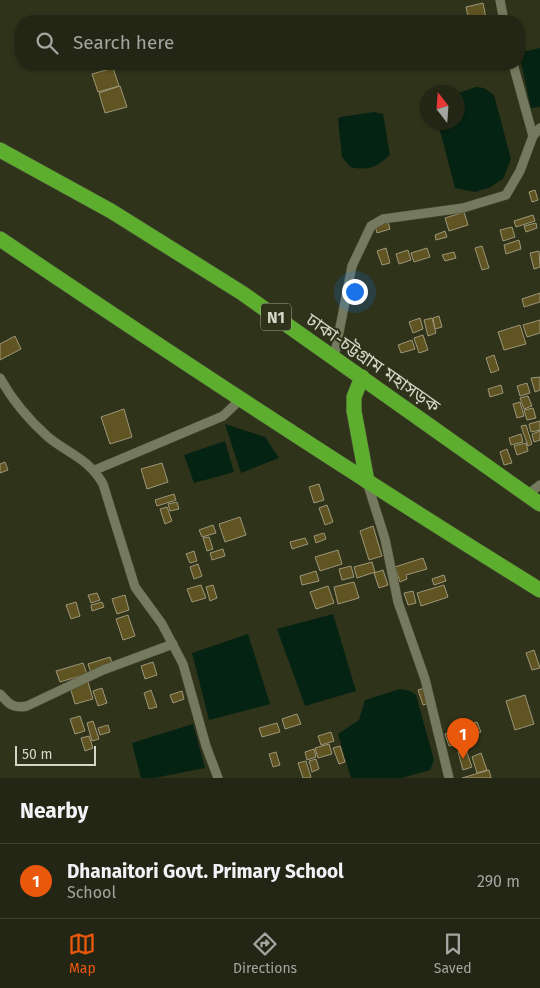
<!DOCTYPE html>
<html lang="en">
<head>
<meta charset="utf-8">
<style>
  body { margin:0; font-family:"Fira Sans","Noto Sans Bengali",sans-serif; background:#2b2e1d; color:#f1f3f6 }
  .compass { position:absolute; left:420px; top:85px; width:45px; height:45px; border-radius:50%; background:#232614; box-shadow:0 1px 4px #0004; rotate:343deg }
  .scale { position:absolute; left:15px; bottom:12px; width:81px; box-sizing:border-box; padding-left:5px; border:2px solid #d3d6c7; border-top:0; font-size:14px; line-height:18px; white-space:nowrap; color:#d3d6c7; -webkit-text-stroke:4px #2f331a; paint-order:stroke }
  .you { position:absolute; left:354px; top:291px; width:18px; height:18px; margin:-12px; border:4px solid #fff; border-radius:50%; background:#1a73e8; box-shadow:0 0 0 8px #1a73e833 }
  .badge { display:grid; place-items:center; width:32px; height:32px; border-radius:50%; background:#ea580c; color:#fff; font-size:16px; font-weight:700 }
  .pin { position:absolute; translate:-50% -41px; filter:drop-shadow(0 1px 2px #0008) }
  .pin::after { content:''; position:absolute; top:26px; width:18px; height:15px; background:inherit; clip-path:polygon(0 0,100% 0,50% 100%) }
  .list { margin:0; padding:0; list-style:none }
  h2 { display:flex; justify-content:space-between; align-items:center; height:65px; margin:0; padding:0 20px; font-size:21px }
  h2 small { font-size:16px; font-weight:400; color:#a3a5a0 }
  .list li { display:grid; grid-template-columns:32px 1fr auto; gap:15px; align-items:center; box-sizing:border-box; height:75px; padding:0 20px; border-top:1px solid #404334 }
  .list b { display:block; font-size:19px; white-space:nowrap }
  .list p { margin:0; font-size:16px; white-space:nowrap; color:#a3a5a0 }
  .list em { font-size:16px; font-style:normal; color:#a3a5a0 }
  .icon { flex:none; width:28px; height:28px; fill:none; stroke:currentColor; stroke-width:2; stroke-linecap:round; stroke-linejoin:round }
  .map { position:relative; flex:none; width:540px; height:778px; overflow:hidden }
  .search { position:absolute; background:#232614; box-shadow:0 1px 4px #0004; left:15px; right:15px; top:15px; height:55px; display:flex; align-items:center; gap:12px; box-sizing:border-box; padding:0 18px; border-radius:20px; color:#a3a5a0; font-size:19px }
  .sheet { height:140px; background:#232614 }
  nav { display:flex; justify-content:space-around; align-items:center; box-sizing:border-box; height:70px; border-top:1px solid #404334; background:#232614; font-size:14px; color:#a3a5a0 }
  nav a { display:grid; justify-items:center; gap:2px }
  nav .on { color:#ea580c }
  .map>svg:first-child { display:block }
</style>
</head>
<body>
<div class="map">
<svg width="540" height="778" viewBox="0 0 540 778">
  <rect width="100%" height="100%" fill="#2f331a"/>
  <g fill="#052313">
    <path d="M540 48V107L531 108 519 53Z"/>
    <path d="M476 87 484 88 494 95 511 159 503 179 489 188 475 192 455 188 438 123 458 122V93Z"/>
    <path d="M374 112 383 114 390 155C376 167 370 171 350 167L342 157 338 119 340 117Z"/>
    <path d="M225 424 265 437 279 458 241 473Z"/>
    <path d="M225 441 234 472 194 483 184 455Z"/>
    <path d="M333 614 356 691 305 706 277 629Z"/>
    <path d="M248 634 270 704 209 720 192 653Z"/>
    <path d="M400 689 410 691 416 695 434 760 430 770 402 778H351L338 734 359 720 365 700Z"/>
    <path d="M193 724 205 768 154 778H141L132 743Z"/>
  </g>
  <g fill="#605422" stroke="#9d9679">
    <path d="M483 3 486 18 469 21 466 7Z"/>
    <path d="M113 68 119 86 98 92 92 74Z"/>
    <path d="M120 86 127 107 105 113 99 93Z"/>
    <path d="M535 190 538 200 532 202 529 192Z"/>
    <path d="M464 212 468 225 449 231 445 218Z"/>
    <path d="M533 215 535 221 516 227 514 221Z"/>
    <path d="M388 222 390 229 377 233 375 226Z"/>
    <path d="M536 223 537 228 526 232 524 226Z"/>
    <path d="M512 227 515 237 503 241 500 230Z"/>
    <path d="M445 231 447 237 436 240 435 235Z"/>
    <path d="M519 240 521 249 506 254 504 245Z"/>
    <path d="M482 246 489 268 482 270 475 248Z"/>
    <path d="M386 248 390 263 382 265 377 251Z"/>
    <path d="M427 248 430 257 414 262 411 253Z"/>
    <path d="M408 250 411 260 399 264 396 254Z"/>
    <path d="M539 251 540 267 534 269 530 253Z"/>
    <path d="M454 252 456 258 445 261 442 255Z"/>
    <path d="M540 293V302L524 307 522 299Z"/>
    <path d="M439 316 442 327 435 329 433 318Z"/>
    <path d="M420 318 423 329 413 333 409 322Z"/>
    <path d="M432 318 436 333 428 336 424 320Z"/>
    <path d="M540 320V333L527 337 523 325Z"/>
    <path d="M520 325 526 344 504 350 498 332Z"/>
    <path d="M423 335 428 350 419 353 414 338Z"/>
    <path d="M15 336 21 349 0 360V344Z"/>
    <path d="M412 340 415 349 401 353 398 345Z"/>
    <path d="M494 355 499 370 491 373 486 358Z"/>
    <path d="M540 377V390L535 392 531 378Z"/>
    <path d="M527 383 530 393 520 396 517 386Z"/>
    <path d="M501 385 503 393 490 397 488 389Z"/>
    <path d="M528 396 532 406 524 409 520 398Z"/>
    <path d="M520 402 524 416 517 418 513 404Z"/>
    <path d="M533 408 536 418 527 420 524 410Z"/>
    <path d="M124 409 132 437 110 444 101 417Z"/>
    <path d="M540 421V430L531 432 529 424Z"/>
    <path d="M526 425 532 444 528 446 521 426Z"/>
    <path d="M540 431V440L534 442 532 434Z"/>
    <path d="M521 434 523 442 511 445 509 438Z"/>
    <path d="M526 443 528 451 517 455 514 446Z"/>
    <path d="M507 449 512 463 504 465 500 452Z"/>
    <path d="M5 462 8 470 0 473V464Z"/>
    <path d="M162 463 168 482 147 489 141 469Z"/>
    <path d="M319 484 324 500 314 503 309 487Z"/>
    <path d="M174 494 176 500 157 506 155 500Z"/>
    <path d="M177 502 179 509 170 511 168 504Z"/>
    <path d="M327 505 333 522 325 525 319 508Z"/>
    <path d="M167 507 172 521 165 524 160 509Z"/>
    <path d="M240 517 246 535 225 542 219 524Z"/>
    <path d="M213 525 216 533 202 537 199 530Z"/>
    <path d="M373 526 382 556 369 560 360 531Z"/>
    <path d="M324 533 326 539 316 543 314 536Z"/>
    <path d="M209 537 213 549 207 551 203 538Z"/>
    <path d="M305 538 308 544 292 549 290 542Z"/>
    <path d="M223 549 225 556 212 560 210 553Z"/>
    <path d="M338 550 342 564 320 571 315 557Z"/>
    <path d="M194 551 197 561 190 563 186 554Z"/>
    <path d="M423 558 427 569 406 575 407 579 400 582 395 567Z"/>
    <path d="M372 562 375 572 357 578 354 567Z"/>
    <path d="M198 564 202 576 194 579 190 567Z"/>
    <path d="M351 566 354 577 342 580 339 569Z"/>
    <path d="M383 570 388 585 379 588 374 573Z"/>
    <path d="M316 571 319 581 302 585 300 576Z"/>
    <path d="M444 575 446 581 434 585 432 579Z"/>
    <path d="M354 582 359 598 338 604 334 587Z"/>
    <path d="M201 585 206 598 192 602 187 589Z"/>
    <path d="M213 585 217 598 210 601 206 587Z"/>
    <path d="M444 585 448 597 421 606 417 593Z"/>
    <path d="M328 586 334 603 316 609 310 592Z"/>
    <path d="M413 591 416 603 408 605 404 593Z"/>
    <path d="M97 593 100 600 91 603 88 595Z"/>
    <path d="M125 595 129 610 117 614 112 599Z"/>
    <path d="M76 602 80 616 71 619 66 605Z"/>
    <path d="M102 602 104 607 92 611 91 605Z"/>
    <path d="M128 615 135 636 123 640 116 619Z"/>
    <path d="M534 650 540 668 532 670 526 653Z"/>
    <path d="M110 657 113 666 91 673 88 664Z"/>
    <path d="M153 662 157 675 145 679 141 666Z"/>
    <path d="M83 663 87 674 60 682 56 671Z"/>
    <path d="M88 682 93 699 75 704 70 687Z"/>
    <path d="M102 688 107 703 98 706 93 691Z"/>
    <path d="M424 688 429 703 423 705 418 690Z"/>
    <path d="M151 690 157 707 149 709 144 693Z"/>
    <path d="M182 691 184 699 173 703 170 695Z"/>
    <path d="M525 695 534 724 515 730 506 701Z"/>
    <path d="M297 714 301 724 285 729 282 719Z"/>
    <path d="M80 716 85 731 75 734 70 719Z"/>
    <path d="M93 721 99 739 92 741 87 723Z"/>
    <path d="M477 722 481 732 465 737 462 727Z"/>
    <path d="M277 723 280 732 262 737 259 728Z"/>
    <path d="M108 725 110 732 100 735 98 728Z"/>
    <path d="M459 730 463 742 449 746 445 734Z"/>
    <path d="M331 732 334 741 321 745 318 736Z"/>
    <path d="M89 736 93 748 85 751 81 738Z"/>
    <path d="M329 744 332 754 318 758 315 748Z"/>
    <path d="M340 746 345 762 339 764 333 748Z"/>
    <path d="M314 749 316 757 307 760 305 752Z"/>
    <path d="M466 750 472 767 463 770 458 752Z"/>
    <path d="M276 752 280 765 273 767 269 754Z"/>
    <path d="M481 753 487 770 477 773 472 757Z"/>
    <path d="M316 759 319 769 312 772 309 761Z"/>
    <path d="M306 761 311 777 309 778H303L298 763Z"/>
    <path d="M489 770 491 778H462Z"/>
  </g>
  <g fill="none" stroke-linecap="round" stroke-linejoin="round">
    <defs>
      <g id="street">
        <path d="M500 0 504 21"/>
        <path d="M513 64 533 136"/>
        <path d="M334 358 352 266 371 226 383 219 463 208 506 195 520 171 533 136 540 128"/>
        <path d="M0 378C12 400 29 420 48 437 69 454 89 459 103 484L135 587 162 624 183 664 206 746 218 778"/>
        <path d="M95 470 223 416 241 399"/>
        <path d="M367 482 385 539 398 602 425 679 449 778"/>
        <path d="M527 495 540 485"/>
        <path d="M0 694C9 704 13 709 27 706L103 670 173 644"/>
      </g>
      <g id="highway">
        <path d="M0 150 111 211 242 293 540 504"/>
        <path d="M0 239C178 359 357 477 540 590"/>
        <path d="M362 377 354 397V411L367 481"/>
      </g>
    </defs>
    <use href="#street" stroke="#4c4f3a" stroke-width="10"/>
    <use href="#highway" stroke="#4c4f3a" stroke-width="16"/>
    <use href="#street" stroke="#757a5e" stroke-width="9"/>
    <use href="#highway" stroke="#5dad2e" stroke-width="15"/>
  </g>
  <g text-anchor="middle" stroke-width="4" stroke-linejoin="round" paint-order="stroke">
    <rect fill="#2f331a" stroke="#a2a593" stroke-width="1" x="261" y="303.5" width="30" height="27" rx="4"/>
    <g font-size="16" font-weight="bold" fill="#d3d6c7">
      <text x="276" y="323">N1</text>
    </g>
    <g font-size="18" fill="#d3d6c7" stroke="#2f331a">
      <text transform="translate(373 363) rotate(35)" y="6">ঢাকা-চট্টগ্রাম মহাসড়ক</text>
    </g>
  </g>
</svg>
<svg class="compass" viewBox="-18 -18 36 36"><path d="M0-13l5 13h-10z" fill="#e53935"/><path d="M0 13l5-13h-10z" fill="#a3a5a0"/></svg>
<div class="scale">50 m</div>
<div class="you"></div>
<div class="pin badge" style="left:463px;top:759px">1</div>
<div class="search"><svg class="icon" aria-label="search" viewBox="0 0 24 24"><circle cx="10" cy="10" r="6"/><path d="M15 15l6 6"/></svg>Search here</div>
</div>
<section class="sheet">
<h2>Nearby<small></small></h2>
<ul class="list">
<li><span class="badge">1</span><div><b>Dhanaitori Govt. Primary School</b><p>School</p></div><em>290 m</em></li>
</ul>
</section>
<nav>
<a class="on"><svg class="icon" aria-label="map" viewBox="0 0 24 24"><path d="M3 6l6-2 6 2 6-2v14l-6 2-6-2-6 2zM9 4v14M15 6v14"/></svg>Map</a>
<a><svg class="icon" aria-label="directions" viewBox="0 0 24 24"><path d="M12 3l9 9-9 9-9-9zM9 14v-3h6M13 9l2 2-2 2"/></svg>Directions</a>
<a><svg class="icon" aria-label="saved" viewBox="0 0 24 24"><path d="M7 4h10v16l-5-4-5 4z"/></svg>Saved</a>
</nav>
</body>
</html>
